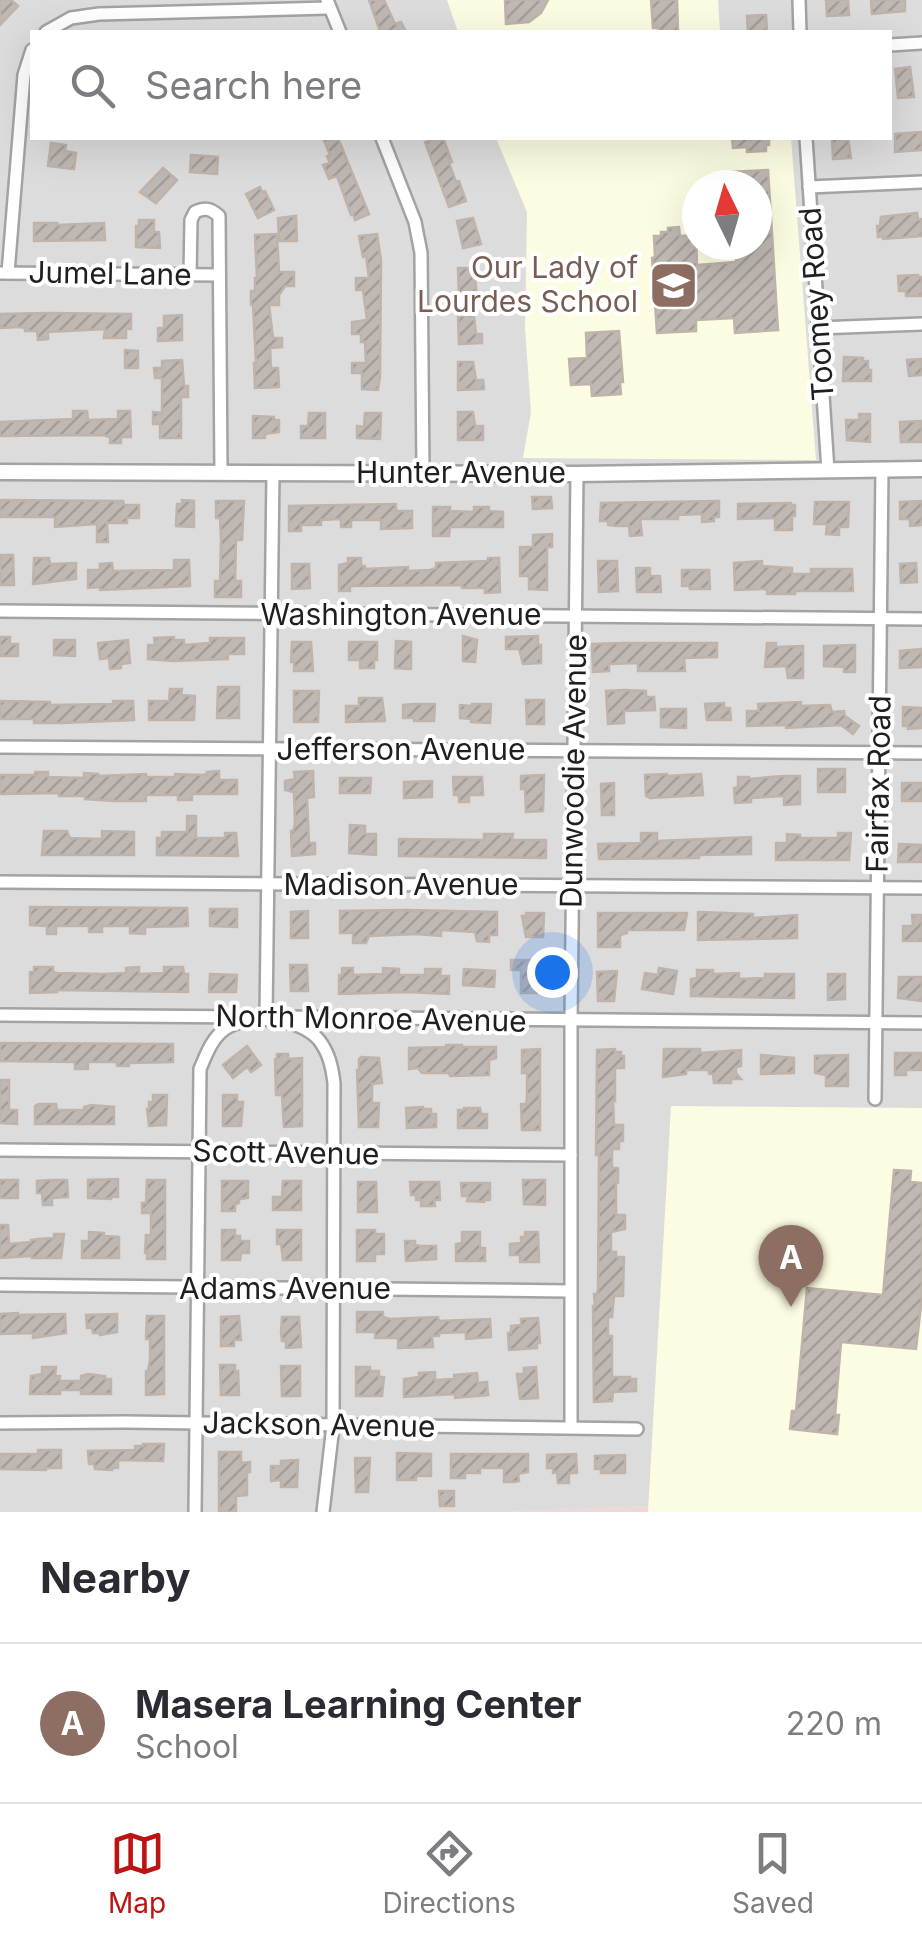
<!DOCTYPE html>
<html lang="en">
<head>
<meta charset="utf-8">
<style>
  body { margin:0; font-family:Inter,sans-serif; background:#f7f7f7; color:#2b2b33 }
  .compass { position:absolute; left:682px; top:170px; width:90px; height:90px; border-radius:50%; background:#fff; box-shadow:0 10px 40px #0002; rotate:355deg }
  .you { position:absolute; left:552px; top:972px; width:35px; height:35px; margin:-25px; border:8px solid #fff; border-radius:50%; background:#1a73e8; box-shadow:0 0 0 15px #1a73e833 }
  .badge { display:grid; place-items:center; width:65px; height:65px; border-radius:50%; background:#bc1412; color:#fff; font-size:32px; font-weight:700 }
  .pin { position:absolute; translate:-50% -82px; filter:drop-shadow(0 2px 5px #0008) }
  .pin::after { content:''; position:absolute; top:52px; width:35px; height:30px; background:inherit; clip-path:polygon(0 0,100% 0,50% 100%) }
  .list { margin:0; padding:0; list-style:none }
  h2 { display:flex; justify-content:space-between; align-items:center; height:130px; margin:0; padding:0 40px; font-size:42px }
  h2 small { font-size:32px; font-weight:400; color:#7c7c81 }
  .list li { display:grid; grid-template-columns:65px 1fr auto; gap:30px; align-items:center; box-sizing:border-box; height:160px; padding:0 40px; border-top:2px solid #e1e1e2 }
  .list b { display:block; font-size:38px; white-space:nowrap }
  .list p { margin:0; font-size:32px; white-space:nowrap; color:#7c7c81 }
  .list em { font-size:32px; font-style:normal; color:#7c7c81 }
  .icon { flex:none; width:55px; height:55px; fill:none; stroke:currentColor; stroke-width:2; stroke-linecap:round; stroke-linejoin:round }
  .map { position:relative; flex:none; width:922px; height:1512px; overflow:hidden }
  .search { position:absolute; background:#fff; box-shadow:0 10px 40px #0002; left:30px; right:30px; top:30px; height:110px; display:flex; align-items:center; gap:25px; box-sizing:border-box; padding:0 35px; border-radius:0px; color:#7c7c81; font-size:38px }
  .sheet { height:290px; background:#fff }
  nav { display:flex; justify-content:space-around; align-items:center; box-sizing:border-box; height:140px; border-top:2px solid #e1e1e2; background:#fff; font-size:28px; color:#7c7c81 }
  nav a { display:grid; justify-items:center; gap:5px }
  nav .on { color:#bc1412 }
  .map>svg:first-child { display:block }
</style>
</head>
<body>
<div class="map">
<svg width="922" height="1512" viewBox="0 0 922 1512">
  <defs>
    <pattern id="building-hatch" width="6" height="6" patternUnits="userSpaceOnUse" patternTransform="scale(2.5)"><rect width="6" height="6" fill="#bfb8b3"/><path d="M-1 1l2-2M0 6l6-6M5 7l2-2" fill="none" stroke="#a49e9a"/></pattern>
  </defs>
  <rect width="100%" height="100%" fill="#efece6"/>
  <path fill="#dddcdc" fill-rule="evenodd" d="M0 0H922V1512H648V1506L505 1512H0ZM32 32H890V138H32ZM697 185H757V245H697Z"/>
  <path fill="#eed8d7" d="M648 1506V1512H505Z"/>
  <g fill="#fcfce2" fill-rule="evenodd">
    <path d="M447 0H718L720 32H458Z"/>
    <path d="M496 138H791L816 460 523 458 531 412 525 328 527 212ZM697 185H757V245H697Z"/>
    <path d="M671 1106 922 1108V1512H648Z"/>
  </g>
  <g fill="url(#building-hatch)" stroke="#bfb3aa" stroke-width="2.5">
    <path d="M0 0H11L18 6 0 25Z"/>
    <path d="M369 0H384L395 24 401 22 406 32H376L380 31Z"/>
    <path d="M505 0H548L541 13 529 22 506 24Z"/>
    <path d="M651 0H677L678 32H659V28H653Z"/>
    <path d="M826 0H848L849 15 827 16Z"/>
    <path d="M871 0H905V11L872 14Z"/>
    <path d="M766 15 767 32H748L747 16Z"/>
    <path d="M910 67 914 97 898 98 895 69Z"/>
    <path d="M922 132V150L895 152V134Z"/>
    <path d="M323 138H338L369 214 355 220 353 214 351 215 337 176 329 179 323 165 330 163 327 156 330 155Z"/>
    <path d="M438 138H443L452 162 449 163 456 182 459 181 466 201 449 207 425 142Z"/>
    <path d="M732 138H769V145H766V151L747 152V147L733 148Z"/>
    <path d="M832 138H848L851 158 833 159Z"/>
    <path d="M51 143 66 145 65 151 76 153 74 169 48 166Z"/>
    <path d="M191 155 218 157 217 174 190 172Z"/>
    <path d="M163 168 177 180 156 203 140 192Z"/>
    <path d="M768 170 778 330 735 333 734 318 696 320V331L657 333 652 258 655 257 654 236H661V232H668V228L679 227 680 236 696 235 697 265 736 262 735 245H757V185H731L730 172Z"/>
    <path d="M260 187 262 192 265 191 274 210 258 218 246 194Z"/>
    <path d="M917 213 918 220 922 219V236L883 239V236L878 237 877 226H880L881 217Z"/>
    <path d="M296 216 297 241H279L278 218Z"/>
    <path d="M473 218 481 244 463 248 457 221Z"/>
    <path d="M139 220H154V232H159L160 248 136 247V226H139Z"/>
    <path d="M34 223H57V225L104 223 105 240 34 241Z"/>
    <path d="M277 234 279 272H294V286H285L279 295V305H269L273 338H282V347L270 348 271 368H278L279 387 255 388 254 363H256L253 305H251V291H255V278H257L255 235Z"/>
    <path d="M377 234 381 260 380 377 378 390 362 389V373H352V363H366L365 342H361V334H352V322L367 320 363 290H356V278H369L366 256 363 257 359 236Z"/>
    <path d="M458 268H474L477 295 459 296Z"/>
    <path d="M918 275V277H922V296H906V291H899L898 276Z"/>
    <path d="M48 313 131 314V329H126V338H104L105 329 48 332V339L38 340 37 331H25V328L20 327 0 328V314Z"/>
    <path d="M182 315V340L158 341V328H164V316Z"/>
    <path d="M458 316H474L476 334H482V343L459 344Z"/>
    <path d="M619 331 623 382H620L621 394 592 396 591 384 571 385 569 359 587 358 586 333Z"/>
    <path d="M125 350 138 351V368H125Z"/>
    <path d="M844 357 863 358 862 361H868V370H871V381H843Z"/>
    <path d="M922 359V375L909 376 907 360Z"/>
    <path d="M182 360 184 386H188V397H181V438H160V424H153V412L162 413V378H155L154 368H162V361Z"/>
    <path d="M458 362H473L476 380H483L484 389 458 390Z"/>
    <path d="M73 411H87L88 420 118 419V411H130L131 437H121V443H110V437L103 435 0 436V422L73 419Z"/>
    <path d="M458 412H473L475 426H483V440H458Z"/>
    <path d="M309 413H325V438H301V426H308Z"/>
    <path d="M365 413H381L380 439 357 438V426L364 427Z"/>
    <path d="M859 414H870V442L847 440 846 420H859Z"/>
    <path d="M253 416 274 417V420H279V432L265 434V438H253Z"/>
    <path d="M922 421V442H901L900 422Z"/>
    <path d="M532 497H551L552 508 533 509Z"/>
    <path d="M0 500 123 501 124 505H139V518H127V523H107L108 542H97V524L55 527V517H0Z"/>
    <path d="M182 500 194 501V527L176 526 177 504H182Z"/>
    <path d="M216 501H244L242 540H236L235 581H241V597H215V581H220L221 540 220 518H216Z"/>
    <path d="M719 501V517H714V521L702 522V514L678 515V519H640L642 535 630 536 629 526H616L608 525V521H600L601 503Z"/>
    <path d="M922 501V525L910 526V519H900V502Z"/>
    <path d="M815 502H849L848 527H839V535L826 534 827 524H814Z"/>
    <path d="M791 503V505H795V516H792V530H775V518L738 519V504Z"/>
    <path d="M396 504V511H412V528L381 529V520H351V527H341V519L321 520V525H301V531H289V506Z"/>
    <path d="M433 507H450V511L474 512V507H489V511L503 512V527H450L449 536H433Z"/>
    <path d="M552 534V547H547V590L529 589V576H520V547H533V535Z"/>
    <path d="M0 555H13L14 585H1Z"/>
    <path d="M34 558H49L50 564 76 563V579L33 584Z"/>
    <path d="M348 558H361V566H365V569L408 567V571L430 570 436 568V563L488 561V558H499L500 592 485 593V588H462V585L350 586V591H339V565L348 563Z"/>
    <path d="M174 560H189L190 586 100 590V587L88 588V570H100V564L112 563 113 571 174 570Z"/>
    <path d="M598 561H617L618 591 599 592Z"/>
    <path d="M762 561V566L792 568V574H811V569H852L853 591H795V594H767V589L735 590 734 563Z"/>
    <path d="M916 563 917 582 901 583 900 564Z"/>
    <path d="M292 564H309L310 588 292 589Z"/>
    <path d="M636 568H650V576H660L661 592H637Z"/>
    <path d="M682 570H709L710 589H690L689 586H682Z"/>
    <path d="M463 636 477 640 475 662 463 661Z"/>
    <path d="M538 636V645H541V663L523 664 519 649H506V637Z"/>
    <path d="M0 637H10V644H18V656H0Z"/>
    <path d="M174 637V640H184V645L210 643V638H244V654H228V659L173 661 148 659V645H155L154 638Z"/>
    <path d="M54 640H75V656L54 655Z"/>
    <path d="M128 640 130 663 121 664V668L110 669 109 658 100 659 98 643Z"/>
    <path d="M396 641 411 642V669L395 668Z"/>
    <path d="M292 642H311L313 671H294V662H291Z"/>
    <path d="M349 642H377V660H374V668H360V660H349Z"/>
    <path d="M622 643H717V657L684 658 685 671H638V663L609 664V671L593 672 592 644Z"/>
    <path d="M767 643H776V647L803 646V678H788L786 666 765 667Z"/>
    <path d="M855 645V672H844V667L824 666V646Z"/>
    <path d="M922 649V667L900 668V651Z"/>
    <path d="M218 687H239V718H217Z"/>
    <path d="M170 689H182L181 695 195 696 194 720H149V701H169Z"/>
    <path d="M625 690 646 691V697H654L655 710 624 711V723L608 724 606 691Z"/>
    <path d="M294 691H319L318 722H294Z"/>
    <path d="M359 698H382L385 721 346 722V706H359Z"/>
    <path d="M526 700H544V724H527Z"/>
    <path d="M0 701 50 702V705L113 704V701H133L134 720 61 723H34V719H0Z"/>
    <path d="M801 702V706L830 705 832 712 844 711 845 716 859 726 853 734 841 725 786 728V725L747 726V711H759L758 704Z"/>
    <path d="M724 703V708H730L731 720H707L705 704Z"/>
    <path d="M414 704H435L434 721H414V718H403V705Z"/>
    <path d="M472 704H491L490 723 471 722V719L460 718V705L472 706Z"/>
    <path d="M903 707 922 708V728L908 729V726H903Z"/>
    <path d="M661 709H686V728L661 727Z"/>
    <rect x="818" y="769" width="27" height="23"/>
    <path d="M219 771V780H237V794H192V800H178V795H146V801H114L85 799V796H59V793L0 794V775H35V772H48V777L84 778V773L98 774V776L146 774V777H175V774L203 775 207 774V772Z"/>
    <path d="M313 771 314 797 307 798 309 843H315V854L292 856 291 831H293L295 824 294 792 285 790V781L295 779 294 772Z"/>
    <path d="M667 774V776L701 774 703 795 650 798 646 796 645 775Z"/>
    <path d="M544 775 543 811 526 812 525 789H521V776Z"/>
    <path d="M783 776H800V804L784 805V796L751 798V802L735 803 734 788 738 787V777H749V779Z"/>
    <path d="M453 777H482L483 795H469V802H459V795H454Z"/>
    <path d="M340 778H371L370 793H340Z"/>
    <path d="M432 781V797L404 798V782Z"/>
    <path d="M614 783V815H602L601 784Z"/>
    <rect x="902" y="783" width="20" height="18"/>
    <path d="M187 816H196V838H225V833H236L238 856 157 855V838H162V832H187Z"/>
    <path d="M350 825 365 826V834H376V855L349 853Z"/>
    <path d="M44 831H67L70 838 102 839V831L134 832V855H42Z"/>
    <path d="M641 833H657V841L751 837V854L699 855V858L599 859 598 844 641 843Z"/>
    <path d="M838 833H851L849 860H776V843H787V834L800 835V838H838Z"/>
    <path d="M484 834H513L512 840H546V858L399 856V839L484 840Z"/>
    <path d="M899 844 922 845V862H898Z"/>
    <path d="M30 907 187 908 188 926 145 927V934L130 933V926H102V932H89V926H56V934H47V926L30 925Z"/>
    <path d="M210 909H237V927L210 926Z"/>
    <path d="M406 910 497 912V935H489V942L477 941 475 932 441 930V936L416 934 369 936 366 943H353V933H340V911Z"/>
    <path d="M308 911V938H291V912Z"/>
    <path d="M698 912 753 914V918L797 915V938L698 940Z"/>
    <path d="M526 913H544L543 937H526L522 916H526Z"/>
    <path d="M598 913H687L684 930H627V933L620 935V947H598Z"/>
    <path d="M912 915H922V941H903V926H913Z"/>
    <path d="M511 960H542L538 993H521V970H511Z"/>
    <path d="M290 965H307L308 991H291Z"/>
    <path d="M34 967H53V972L57 973 103 974 126 973V968L139 967V974L164 973V967H183L184 974H188V992L57 990V992L30 993V972H34Z"/>
    <path d="M342 968H353V975L383 974V968L399 969V975H425V969H441L440 976H449V994L407 992 339 994V975H342Z"/>
    <path d="M659 968 677 971 673 994 642 989 645 973 658 975Z"/>
    <path d="M464 969 495 971 494 987 463 985Z"/>
    <path d="M697 970H713V974L739 973V979L765 978V974H794V998L691 996V979L697 978Z"/>
    <path d="M617 971 614 1001H598L597 972Z"/>
    <path d="M210 974 237 975 236 992H209Z"/>
    <path d="M828 974H845V999L828 1000Z"/>
    <path d="M899 977H922V1001L898 998Z"/>
    <path d="M0 1043 173 1044V1062L129 1063V1066H117V1062H88V1069H75V1062L0 1061Z"/>
    <path d="M446 1045H462V1047H496V1058L489 1060V1075L450 1076 449 1073H422L418 1068 409 1069V1048L446 1047Z"/>
    <path d="M247 1046 261 1065 251 1072 247 1067 233 1078 223 1065Z"/>
    <path d="M540 1049V1130H522L521 1104H526L527 1098V1073H522V1050Z"/>
    <path d="M615 1049V1052H621V1056H624V1068H615V1101L613 1100 614 1125H623V1141H619V1149H612V1168H618V1183H616V1215H625V1229L611 1232V1252H616V1257H624L623 1296H614L612 1317H608V1336H612V1377H630V1379H636V1391L613 1392 612 1401 594 1402 593 1306H595L594 1294H597L598 1289 599 1155H596L597 1050Z"/>
    <path d="M664 1049H700V1053L741 1050V1066L736 1067V1073L741 1079H731V1083H714L713 1074H709V1070H686V1074L663 1077Z"/>
    <path d="M895 1053H921V1070H906V1075H895Z"/>
    <path d="M277 1054H288V1059L302 1058V1126L284 1127 282 1095H276L275 1059 277 1058Z"/>
    <path d="M761 1055 794 1058V1073L761 1074Z"/>
    <path d="M848 1055V1086H826V1075L815 1073V1056Z"/>
    <path d="M361 1057 379 1058 382 1083 372 1084V1103H379L378 1127H359L357 1070H359V1059Z"/>
    <path d="M0 1080H9V1110H17V1124L0 1123Z"/>
    <path d="M153 1095H167L166 1125 149 1126 147 1109H149V1102H153Z"/>
    <path d="M223 1095H237V1102H243L241 1126H223Z"/>
    <path d="M39 1104H56L57 1110H84V1107L91 1105 114 1107V1124H35V1106Z"/>
    <path d="M423 1107V1109H431V1114H436V1127L407 1128 406 1108Z"/>
    <path d="M464 1108H480L481 1114H487V1128H458V1110H464Z"/>
    <path d="M894 1170 911 1171 910 1182 922 1183V1297L916 1349 841 1342 835 1415H839L837 1434 790 1429 792 1411H796L807 1288 883 1295Z"/>
    <path d="M118 1179V1197H111V1199L88 1198V1180Z"/>
    <rect x="0" y="1180" width="18" height="18"/>
    <path d="M50 1180H67L68 1197 52 1198V1205H43L42 1193H37V1181Z"/>
    <path d="M147 1180H165V1259H147V1253H145L146 1235H151V1213H142V1203H146Z"/>
    <path d="M523 1180H545V1205L524 1204Z"/>
    <path d="M222 1181H248V1198L239 1199V1203L235 1204V1211H222Z"/>
    <path d="M283 1181H301V1210H273V1197H282Z"/>
    <path d="M358 1182H376L377 1212H358Z"/>
    <path d="M410 1182H439L440 1200H434L435 1206H421V1200H416V1195H411Z"/>
    <path d="M461 1183H490V1200H484V1202L467 1201 468 1196H462Z"/>
    <path d="M0 1225H8L9 1244 31 1242V1240L38 1239 54 1238V1234H64L61 1258H32V1256L0 1258Z"/>
    <path d="M222 1230H235V1236H240V1241H249V1253H241L240 1260H222Z"/>
    <path d="M277 1230H301V1260H283L281 1244H277Z"/>
    <path d="M357 1230H375V1234H384V1254H375V1261H357Z"/>
    <path d="M89 1232 104 1233V1236L119 1237V1258H82V1241H89Z"/>
    <path d="M462 1232H480V1248H485V1261H456V1244L462 1243Z"/>
    <path d="M525 1232H538L539 1262H520V1255H510V1244L521 1243V1237H525Z"/>
    <path d="M405 1241H415V1245L421 1246H436V1259L406 1261Z"/>
    <path d="M357 1312H383V1317L390 1319 438 1317 439 1321 490 1319 491 1337 466 1339V1332L439 1333V1336H432L433 1347 398 1348V1338H375V1332H357Z"/>
    <path d="M18 1313V1315L65 1314 66 1333 33 1338V1333L0 1334V1314Z"/>
    <path d="M117 1314V1332L100 1335V1333H93L92 1328H87L86 1315Z"/>
    <path d="M147 1316H164V1394L146 1395V1371H148L150 1360V1339H146Z"/>
    <path d="M239 1316 241 1340H234V1346H221V1317Z"/>
    <path d="M282 1317H299L301 1347 286 1348V1341H282L281 1333Z"/>
    <path d="M538 1318 540 1343H537V1348L509 1350 508 1333H511V1326L521 1325V1319Z"/>
    <path d="M220 1365H235V1372L238 1371 239 1395H221Z"/>
    <path d="M281 1366H300V1396H282Z"/>
    <path d="M42 1367H56L55 1376H60V1381H81V1376L88 1374 105 1376V1379H111V1394H81V1390H60V1394H30L31 1376 42 1374Z"/>
    <path d="M356 1367H370V1371H379V1377H384L382 1396H356Z"/>
    <path d="M536 1367 538 1398 520 1399 517 1374H524V1368Z"/>
    <path d="M435 1372V1380L454 1379V1375L477 1373 478 1383 487 1382 488 1395 455 1398V1394L404 1397V1379L419 1377V1373Z"/>
    <path d="M143 1444H164L163 1461 118 1460V1468H112V1470L95 1469 94 1464H89L88 1451 135 1450V1446H143Z"/>
    <path d="M38 1450H61V1468H46V1470L0 1469V1454H38Z"/>
    <path d="M219 1452H241V1463L250 1462V1472H247V1495L236 1496V1512H219Z"/>
    <path d="M397 1453 431 1454V1476H416V1480H397Z"/>
    <path d="M451 1454H528V1472L518 1474 519 1481 514 1482H504V1468H480V1473H465V1478H451Z"/>
    <path d="M576 1454 577 1473H569V1483H558L557 1472 553 1473V1468H547V1455Z"/>
    <path d="M625 1455V1473H601V1469H595V1456Z"/>
    <path d="M355 1458H370L368 1492H356Z"/>
    <path d="M298 1460 297 1487H281V1480L271 1481V1466H281V1461Z"/>
    <path d="M439 1491H454V1506H440Z"/>
  </g>
  <g fill="none" stroke-linecap="round" stroke-linejoin="round">
    <defs>
      <g id="minor">
        <path d="M327 0 340 32"/>
        <path d="M799 0 800 32"/>
        <path d="M46 32 71 18 99 14 328 8"/>
        <path d="M890 45 922 43"/>
        <path d="M382 138 415 222 421 253 423 472"/>
        <path d="M806 138 828 471"/>
        <path d="M809 187 922 182"/>
        <path d="M0 273 219 275"/>
        <path d="M8 273 24 75 32 50"/>
        <path d="M190 275 191 220 195 212C206 207 211 209 219 216L221 473"/>
        <path d="M818 328 922 324"/>
        <path d="M0 611 922 619"/>
        <path d="M0 747 922 753"/>
        <path d="M0 882 922 888"/>
        <path d="M0 1015 253 1017"/>
        <path d="M266 1017 273 473"/>
        <path d="M281 1017 922 1023"/>
        <path d="M875 1099 882 469"/>
        <path d="M0 1150 571 1155"/>
        <path d="M0 1285 570 1291"/>
        <path d="M0 1423 125 1422 637 1429"/>
        <path d="M571 1427V1021L577 474"/>
        <path d="M195 1512 200 1069C206 1055 212 1038 225 1029 248 1013 300 1017 319 1040 329 1053 332 1067 334 1083L333 1426 323 1512"/>
      </g>
      <path id="tertiary" d="M0 472 577 474 922 469"/>
    </defs>
    <use href="#minor" stroke="#a3a3a3" stroke-width="16"/>
    <use href="#tertiary" stroke="#a3a3a3" stroke-width="19"/>
    <use href="#minor" stroke="#fff" stroke-width="11"/>
    <use href="#tertiary" stroke="#fff" stroke-width="14"/>
  </g>
  <defs>
    <symbol id="school-square" viewBox="-11 -11 22 22"><rect x="-9" y="-9" width="18" height="18" rx="4" fill="#8d6e63" stroke="#fff"/><path d="M0-5L7-2L0 1L-7-2ZM-4 1L0 2.5L4 1V4Q0 6-4 4Z" fill="#fff"/></symbol>
  </defs>
  <g fill-rule="evenodd">
    <use href="#school-square" x="646" y="258" width="55" height="55"/>
  </g>
  <g text-anchor="middle" stroke-width="8" stroke-linejoin="round" paint-order="stroke">
    <g font-size="30" fill="#785e54" stroke="#fff" text-anchor="end">
      <text x="638" y="278">Our Lady of<tspan x="638" dy="34">Lourdes School</tspan></text>
    </g>
    <g font-size="30" fill="#1f1f1f" stroke="#fff">
      <text transform="translate(110 274) rotate(1)" y="10">Jumel Lane</text>
      <text transform="translate(817 304) rotate(-94)" y="10">Toomey Road</text>
      <text x="461" y="483">Hunter Avenue</text>
      <text x="401" y="625">Washington Avenue</text>
      <text x="401" y="760">Jefferson Avenue</text>
      <text transform="translate(574 771) rotate(-89)" y="10">Dunwoodie Avenue</text>
      <text transform="translate(879 784) rotate(-89)" y="10">Fairfax Road</text>
      <text x="401" y="895">Madison Avenue</text>
      <text transform="translate(371 1019) rotate(1)" y="10">North Monroe Avenue</text>
      <text transform="translate(286 1153) rotate(1)" y="10">Scott Avenue</text>
      <text x="285" y="1299">Adams Avenue</text>
      <text transform="translate(319 1425) rotate(1)" y="10">Jackson Avenue</text>
    </g>
  </g>
</svg>
<svg class="compass" viewBox="-18 -18 36 36"><path d="M0-13l5 13h-10z" fill="#e53935"/><path d="M0 13l5-13h-10z" fill="#7c7c81"/></svg>
<div class="you"></div>
<div class="pin badge" style="left:791px;top:1307px;background:#8d6e63">A</div>
<div class="search"><svg class="icon" aria-label="search" viewBox="0 0 24 24"><circle cx="10" cy="10" r="6"/><path d="M15 15l6 6"/></svg>Search here</div>
</div>
<section class="sheet">
<h2>Nearby<small></small></h2>
<ul class="list">
<li><span class="badge" style="background:#8d6e63">A</span><div><b>Masera Learning Center</b><p>School</p></div><em>220 m</em></li>
</ul>
</section>
<nav>
<a class="on"><svg class="icon" aria-label="map" viewBox="0 0 24 24"><path d="M3 6l6-2 6 2 6-2v14l-6 2-6-2-6 2zM9 4v14M15 6v14"/></svg>Map</a>
<a><svg class="icon" aria-label="directions" viewBox="0 0 24 24"><path d="M12 3l9 9-9 9-9-9zM9 14v-3h6M13 9l2 2-2 2"/></svg>Directions</a>
<a><svg class="icon" aria-label="saved" viewBox="0 0 24 24"><path d="M7 4h10v16l-5-4-5 4z"/></svg>Saved</a>
</nav>
</body>
</html>
